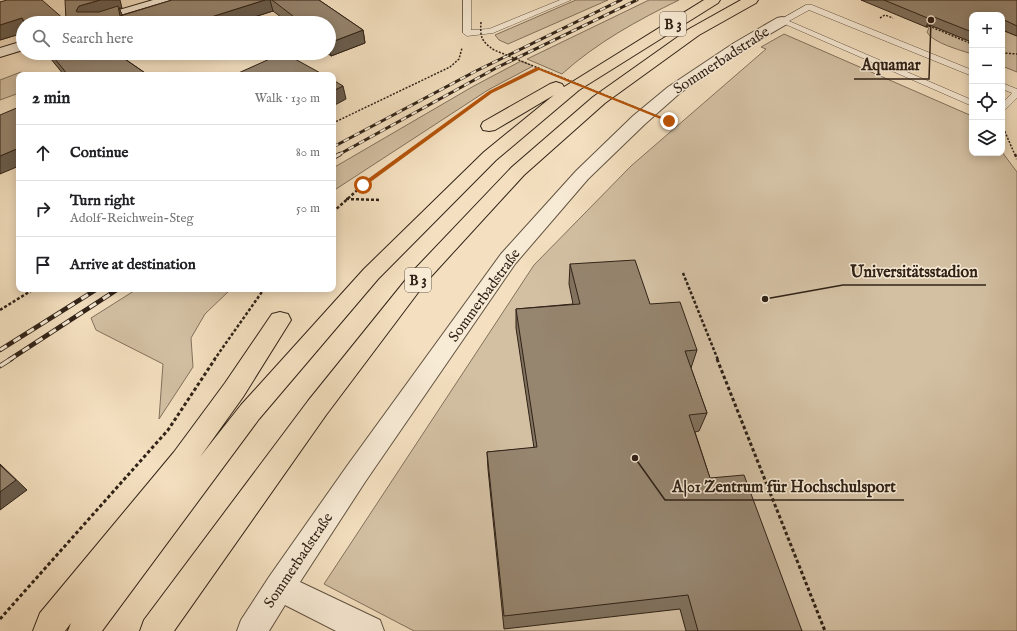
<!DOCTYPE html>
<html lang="en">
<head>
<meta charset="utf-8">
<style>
  body { margin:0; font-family:"IM FELL English",serif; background:#f2f2f2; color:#202124 }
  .controls { position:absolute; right:12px; top:12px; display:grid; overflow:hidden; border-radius:8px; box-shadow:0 2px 10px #0003 }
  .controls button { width:36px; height:36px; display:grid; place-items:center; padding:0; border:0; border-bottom:1px solid #e0e0e0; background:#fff; color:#202124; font:20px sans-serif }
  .stop { position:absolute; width:12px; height:12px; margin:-9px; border:3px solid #b45309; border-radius:50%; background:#fff }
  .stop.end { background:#b45309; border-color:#fff; box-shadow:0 1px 4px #0008 }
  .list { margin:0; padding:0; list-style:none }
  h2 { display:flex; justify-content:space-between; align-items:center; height:52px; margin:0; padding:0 16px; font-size:17px }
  h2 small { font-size:13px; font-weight:400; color:#757577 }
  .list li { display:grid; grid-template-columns:26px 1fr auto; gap:12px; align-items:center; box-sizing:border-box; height:56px; padding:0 16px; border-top:1px solid #e0e0e0 }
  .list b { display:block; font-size:15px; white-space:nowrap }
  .list p { margin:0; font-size:13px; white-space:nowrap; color:#757577 }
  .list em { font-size:13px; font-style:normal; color:#757577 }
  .icon { flex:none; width:22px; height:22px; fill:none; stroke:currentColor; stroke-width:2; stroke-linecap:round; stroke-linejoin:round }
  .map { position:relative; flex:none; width:1017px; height:631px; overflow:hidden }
  .search { position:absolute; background:#fff; box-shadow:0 2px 10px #0003; left:16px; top:16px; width:320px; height:44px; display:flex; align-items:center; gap:10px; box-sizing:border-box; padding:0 14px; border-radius:22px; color:#757577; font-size:15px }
  .panel { position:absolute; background:#fff; box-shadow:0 2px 10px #0003; left:16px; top:72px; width:320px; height:220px; border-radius:8px }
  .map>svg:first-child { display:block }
</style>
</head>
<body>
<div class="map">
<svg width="1017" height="631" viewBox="0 0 1017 631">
  <rect width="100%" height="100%" fill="#f4e0c0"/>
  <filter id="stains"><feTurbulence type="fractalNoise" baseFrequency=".005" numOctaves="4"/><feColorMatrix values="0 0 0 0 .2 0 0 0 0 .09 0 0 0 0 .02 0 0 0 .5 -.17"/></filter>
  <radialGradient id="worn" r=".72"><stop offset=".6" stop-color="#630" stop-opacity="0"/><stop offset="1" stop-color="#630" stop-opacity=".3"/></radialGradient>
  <g fill="#d3c0a3" stroke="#82715d">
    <path d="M576 0H608L508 44 499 40 495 35Z"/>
    <path d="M649 0H679C638 20 596 43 562 74L527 59Z"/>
    <path d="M930 25 969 41 972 39V54C960 50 933 43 927 32L929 28 926 27Z"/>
    <path d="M1002 30 1017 36V72L1002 66Z"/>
    <path d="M784 34 972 116V153L1002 152 1017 172V631H414L324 584 534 265 631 166 766 49 761 47Z"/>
    <path d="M521 61 533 66 488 90 333 191V168L472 87Z"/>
    <path d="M21 72 25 75H19V93L0 100V80Z"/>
    <path d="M137 289H231L205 314 191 338 193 367 159 419 163 364 96 330 91 318Z"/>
  </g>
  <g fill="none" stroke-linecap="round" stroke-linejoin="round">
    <defs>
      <g id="lane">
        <path d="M463 0H471V30L489 29 560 0H571L493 33 467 36 463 33Z"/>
        <path d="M806 5H812L972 70V76L809 10 789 21 972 100V106L778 21Z"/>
        <path d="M1002 83 1017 89V98L1005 110 1002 111V103L1012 93 1002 89Z"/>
      </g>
      <path id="street" d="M782 17 787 18 789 21 787 24 744 49 680 93 645 124 588 179 515 264 365 482 300 582 380 620 384 631H336L285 605 269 631H237L241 620 269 577 347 466 501 254 576 171 633 116 668 87 734 43 777 18Z"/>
      <g id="secondary">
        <path d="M153 0H174L172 3 105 23H83L85 20Z"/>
        <path d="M23 41V50L0 57V48Z"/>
      </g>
      <g id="highway">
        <path d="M704 0H720L718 3 579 90 496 160 378 279 259 419 102 631H68L71 623 65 631H33L40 613 174 452 225 383 272 314 280 312 288 314 291 320 243 397 200 457 241 405 364 269 484 152 554 95 495 130 489 131 483 130 481 126 483 122 550 84 556 82 562 84 564 87Z"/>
        <path d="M741 0H758L756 3 699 35 605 103 524 175 426 282 326 415 174 631H140L144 620 308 401 412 272 512 167 593 97 689 29Z"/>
      </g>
    </defs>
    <use href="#lane" stroke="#615241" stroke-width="1"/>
    <use href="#street" stroke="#615241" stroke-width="2"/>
    <use href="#secondary" stroke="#302217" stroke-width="2"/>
    <use href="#highway" stroke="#302217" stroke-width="2"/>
    <g stroke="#302217" stroke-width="1.5" stroke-dasharray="2 1.5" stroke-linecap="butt">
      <path d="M880 18 885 15 893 18"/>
      <path d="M929 26 972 44"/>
      <path d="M1002 53 1017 54"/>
      <path d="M333 123 450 67 459 59 462 48"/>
      <path d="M1002 125 1015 155"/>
      <path d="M404 155 491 92 539 68"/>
    </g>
    <g stroke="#302217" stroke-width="2.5" stroke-dasharray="3 2" stroke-linecap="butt">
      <path d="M1015 154 1017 159"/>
      <path d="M346 199 381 200"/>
      <path d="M333 212 363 185 405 154"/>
      <path d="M683 273 718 360"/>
      <path d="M0 310 34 289"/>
      <path d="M214 360 264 289"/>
    </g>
    <g stroke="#302217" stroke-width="3" stroke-dasharray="3.5 2.5" stroke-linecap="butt">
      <path d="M717 359 825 631"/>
      <path d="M0 619 168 430 215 359"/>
    </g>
    <use href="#lane" fill="#f8ebd6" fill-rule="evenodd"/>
    <use href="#street" fill="#f8ebd6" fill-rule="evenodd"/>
    <use href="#secondary" fill="#f8ebd6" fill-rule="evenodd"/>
    <use href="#highway" fill="#f4e0c0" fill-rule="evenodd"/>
    <defs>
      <g id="rail-far2">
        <path d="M333 147 476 71 621 0"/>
        <path d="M338 155 496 68 637 0"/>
      </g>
      <g id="rail-far1">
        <path d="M333 158 340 154"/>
        <path d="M0 350 97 289"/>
        <path d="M9 360 118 289"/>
      </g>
      <path id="rail" d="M0 366 11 359"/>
    </defs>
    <use href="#rail-far2" stroke="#302217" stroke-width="3"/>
    <use href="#rail-far1" stroke="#302217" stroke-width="4.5"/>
    <use href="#rail" stroke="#302217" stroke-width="5"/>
    <use href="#rail-far2" stroke="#f8ebd6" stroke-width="2" stroke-dasharray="6" stroke-linecap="butt"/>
    <use href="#rail-far1" stroke="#f8ebd6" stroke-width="3" stroke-dasharray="8" stroke-linecap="butt"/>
    <use href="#rail" stroke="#f8ebd6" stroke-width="3.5" stroke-dasharray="11" stroke-linecap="butt"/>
    <path stroke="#302217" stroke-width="1.5" stroke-dasharray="2 1.5" stroke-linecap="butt" d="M481 22C480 37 481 41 494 50L669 121"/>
  </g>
  <g fill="#81725f" stroke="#302217">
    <path d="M172 0H319L363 30 365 43 331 56 327 53H329V23H289L273 11 235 23H23V33L0 40V2L66 21 122 8H119L122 15Z"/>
    <path d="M861 0H1017V36L1002 30V15H972V39L969 41 930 25 926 27Z"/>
    <path d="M46 53H143L125 59 148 75H64Z"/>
    <path d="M570 264 650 304 697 350 691 368 707 413 699 431 695 432 710 478 802 631H686L680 609 504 629 488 469 487 452 534 448 516 328V309L573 304 569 284Z"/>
  </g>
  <g fill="#695d4e" stroke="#302217">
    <path d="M100 0H120L122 8H119L124 19 81 23 76 11 79 6Z"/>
    <path d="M265 0H270L273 11 235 23H192Z"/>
    <path d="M934 17 930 25 926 27 930 19Z"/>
    <path d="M22 18 24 23H23V33L0 40V25Z"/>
    <path d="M363 30 365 43 331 56 329 43Z"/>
    <path d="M972 34V39L969 41Z"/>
    <path d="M112 53H143L116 62Z"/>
    <path d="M343 86 346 99 333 106V91Z"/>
    <path d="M19 148V166L0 174V156Z"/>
    <path d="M0 464 27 490 0 510Z"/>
  </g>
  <g fill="#96856f" stroke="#302217">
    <path d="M7 0H42L66 21 65 0H100L79 6 76 11 77 12H99L118 6 120 16 172 0H265L192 23H25L22 18 0 25V2Z"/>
    <path d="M272 0H319L363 30 329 43V23H302Z"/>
    <path d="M884 0H1017V26L1002 19V15H972V32L934 17 930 19Z"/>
    <path d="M50 53H116L148 75H68Z"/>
    <path d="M283 53H284L324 75H234Z"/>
    <path d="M333 80 343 86 333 91Z"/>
    <path d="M19 107V148L0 156V115Z"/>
    <path d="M635 260 650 304 680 302 697 350 685 351 707 413 689 415 710 478 744 475 802 631H698L688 595 504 616 487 452 537 447 516 309 580 304 570 264Z"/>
    <path d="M0 465 16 480 0 492Z"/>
  </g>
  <path fill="#b45309" d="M537 67 672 121 668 122 539 70 492 93 365 186H361V184L489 91Z"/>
  <g text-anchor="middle" stroke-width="3" stroke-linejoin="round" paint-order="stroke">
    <g fill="#f8ebd6" stroke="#6c5e50" stroke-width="1">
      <rect x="660" y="12" width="26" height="24" rx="3"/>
      <rect x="405" y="268" width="26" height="24" rx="3"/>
    </g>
    <g font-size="14" font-weight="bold" fill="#302217">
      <text x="673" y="29">B 3</text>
      <text x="418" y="285">B 3</text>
    </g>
    <g font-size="15" fill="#302217" stroke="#f8ebd6">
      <text transform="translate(721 60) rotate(-33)" y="5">Sommerbadstraße</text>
      <text transform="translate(484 295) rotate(-54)" y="5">Sommerbadstraße</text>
      <text transform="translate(298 560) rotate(-56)" y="5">Sommerbadstraße</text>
    </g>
  </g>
  <path fill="none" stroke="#302217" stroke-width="1.5" d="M931 20L929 79H854M765 299L843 285H986M635 458L665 500H904"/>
  <g fill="#302217" stroke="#f8ebd6" stroke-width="1.5">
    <circle cx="931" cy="20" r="4"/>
    <circle cx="765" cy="299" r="4"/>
    <circle cx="635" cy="458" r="4"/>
  </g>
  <g font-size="16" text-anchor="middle" font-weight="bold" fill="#302217" stroke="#f8ebd6" stroke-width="3" stroke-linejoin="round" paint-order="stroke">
    <text x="891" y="70">Aquamar</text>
    <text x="914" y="277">Universitätsstadion</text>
    <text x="784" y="492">A|01 Zentrum für Hochschulsport</text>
  </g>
  <rect width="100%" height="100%" filter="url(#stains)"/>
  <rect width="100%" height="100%" fill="url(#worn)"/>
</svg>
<div class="controls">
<button>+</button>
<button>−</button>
<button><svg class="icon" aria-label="locate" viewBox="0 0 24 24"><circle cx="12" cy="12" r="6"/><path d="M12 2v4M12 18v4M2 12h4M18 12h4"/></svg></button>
<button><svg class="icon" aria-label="layers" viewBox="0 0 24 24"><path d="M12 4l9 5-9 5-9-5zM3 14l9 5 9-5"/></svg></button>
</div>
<div class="stop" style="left:363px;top:185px"></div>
<div class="stop end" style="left:669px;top:121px"></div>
<div class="search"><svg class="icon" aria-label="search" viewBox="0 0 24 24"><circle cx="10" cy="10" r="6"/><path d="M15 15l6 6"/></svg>Search here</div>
<section class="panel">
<h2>2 min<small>Walk · 130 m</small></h2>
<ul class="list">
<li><svg class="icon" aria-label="ahead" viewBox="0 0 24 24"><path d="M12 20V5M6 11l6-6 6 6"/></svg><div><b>Continue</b></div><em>80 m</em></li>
<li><svg class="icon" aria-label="right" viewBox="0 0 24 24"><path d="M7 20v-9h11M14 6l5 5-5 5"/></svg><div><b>Turn right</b><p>Adolf-Reichwein-Steg</p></div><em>50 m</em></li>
<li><svg class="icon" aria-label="arrive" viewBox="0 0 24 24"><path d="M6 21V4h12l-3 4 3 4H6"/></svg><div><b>Arrive at destination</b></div></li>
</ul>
</section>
</div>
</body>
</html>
